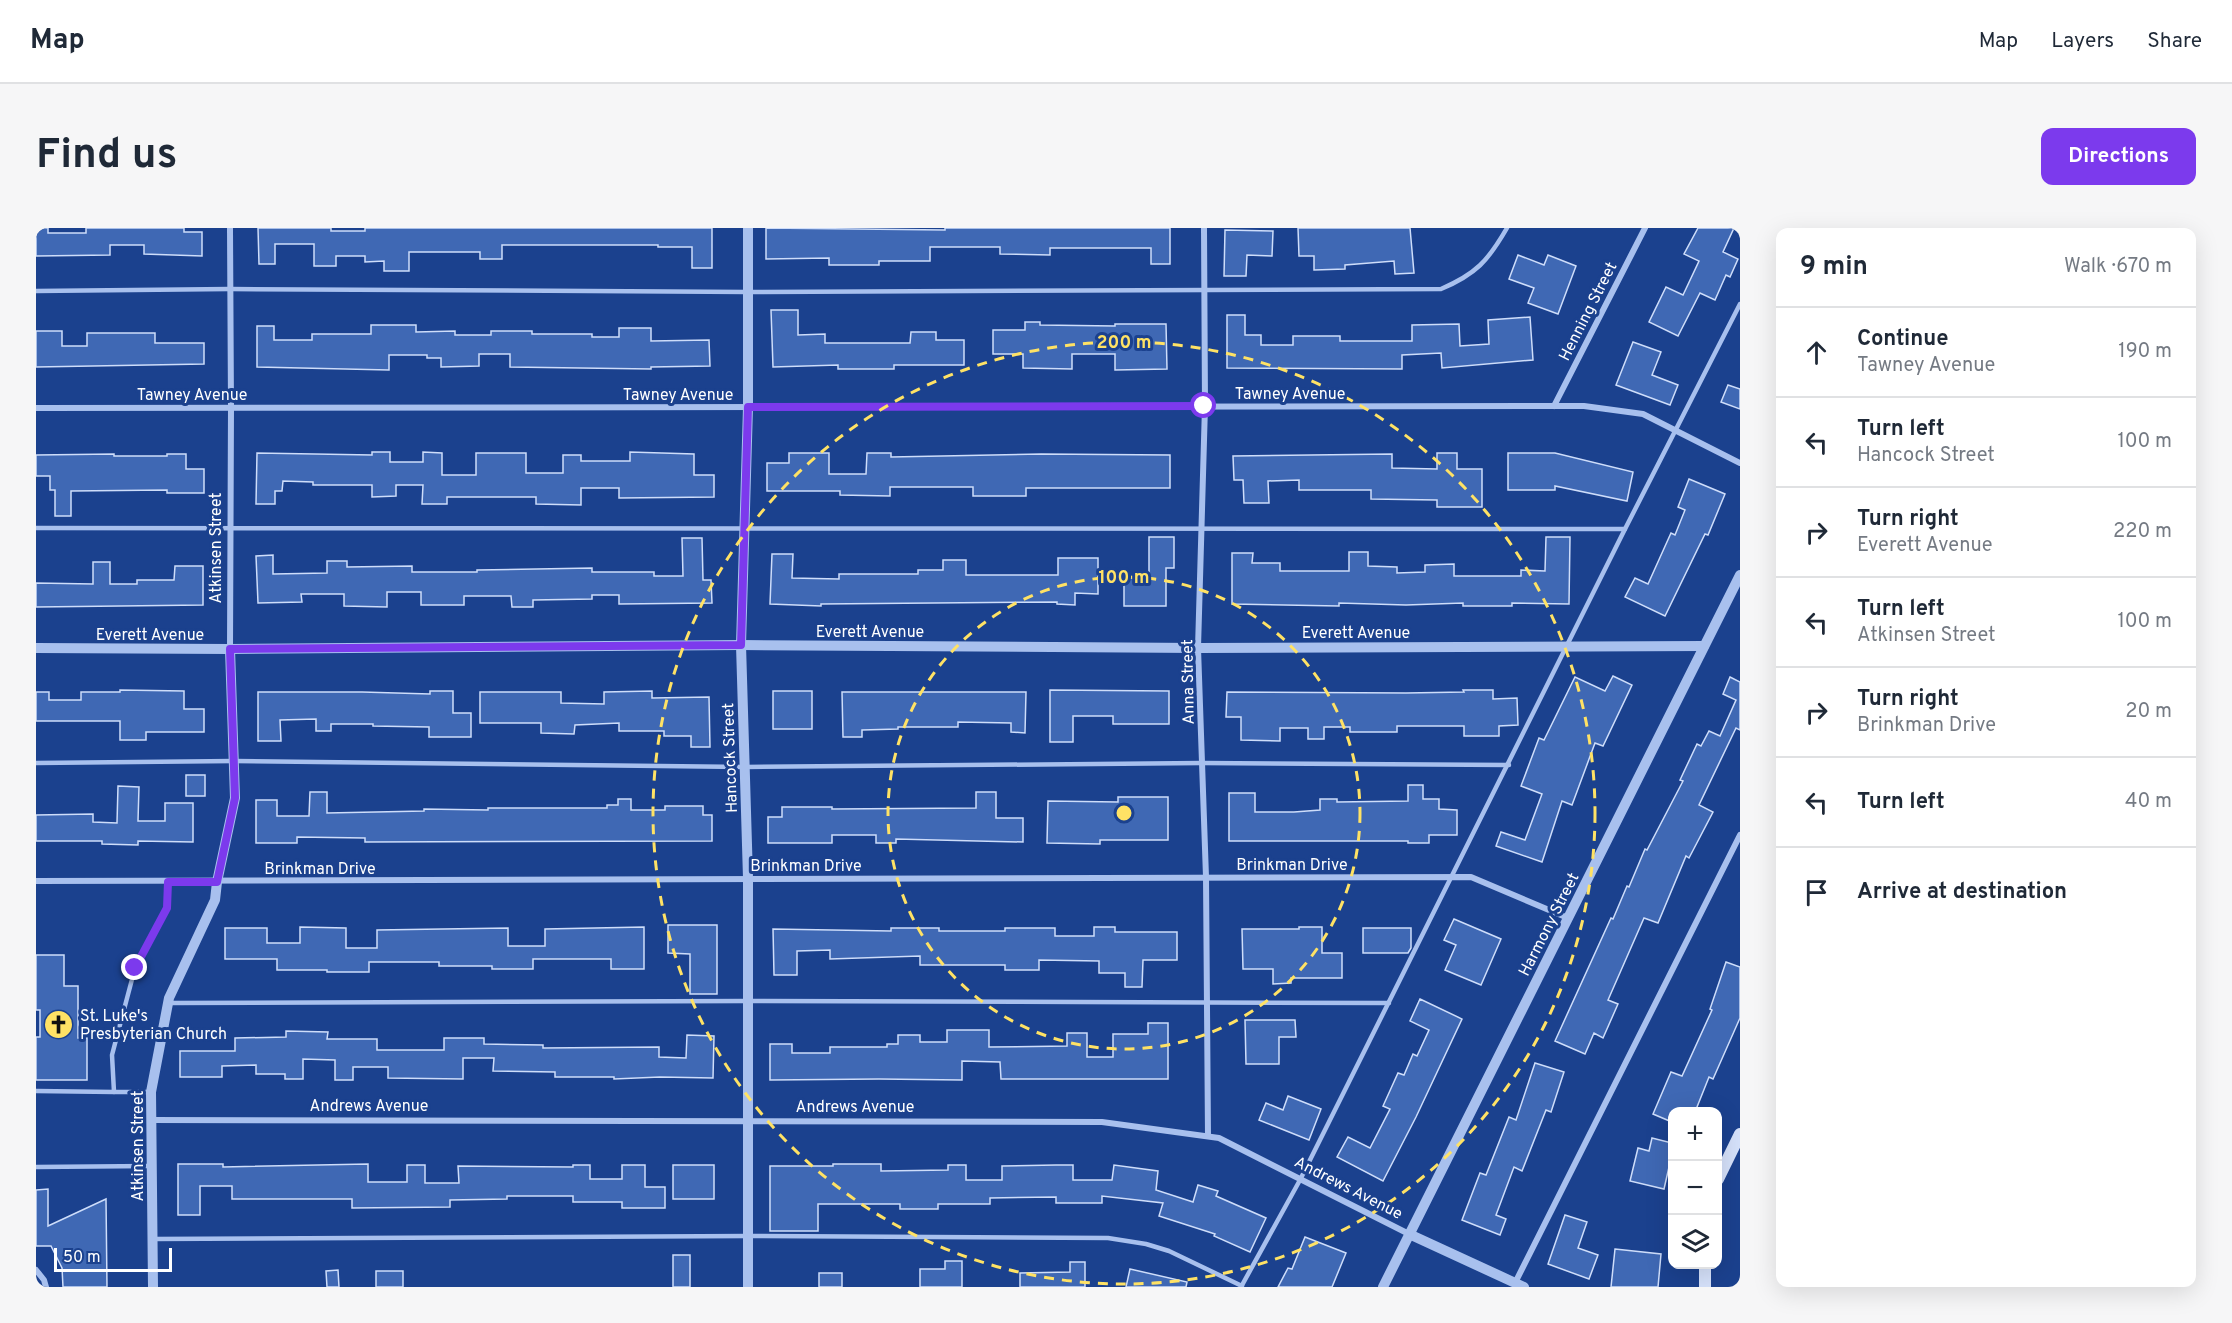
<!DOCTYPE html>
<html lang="en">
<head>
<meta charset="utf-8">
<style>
  body { margin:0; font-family:Overpass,sans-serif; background:#f6f6f7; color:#1f2937 }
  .controls { position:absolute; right:18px; bottom:18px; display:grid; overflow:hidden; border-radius:12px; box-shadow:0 6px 24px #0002 }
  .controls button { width:54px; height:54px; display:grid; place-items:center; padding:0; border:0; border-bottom:2px solid #e0e1e3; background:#fff; color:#1f2937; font:30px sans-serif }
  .scale { position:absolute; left:18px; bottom:15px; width:118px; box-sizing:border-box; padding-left:6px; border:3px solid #fff; border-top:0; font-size:16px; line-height:21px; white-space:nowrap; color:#fff; -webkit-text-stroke:4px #1b418e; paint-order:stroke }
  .stop { position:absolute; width:18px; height:18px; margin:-14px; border:4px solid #7c3aed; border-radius:50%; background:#fff }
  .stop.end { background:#7c3aed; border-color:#fff; box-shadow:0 2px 6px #0008 }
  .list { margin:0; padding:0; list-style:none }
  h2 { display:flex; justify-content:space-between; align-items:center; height:78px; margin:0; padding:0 24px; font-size:26px }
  h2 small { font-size:20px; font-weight:400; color:#747a83 }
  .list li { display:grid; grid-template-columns:39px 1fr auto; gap:18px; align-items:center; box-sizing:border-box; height:90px; padding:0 24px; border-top:2px solid #e0e1e3 }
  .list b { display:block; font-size:22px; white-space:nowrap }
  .list p { margin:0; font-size:20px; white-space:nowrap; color:#747a83 }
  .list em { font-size:20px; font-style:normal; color:#747a83 }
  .icon { flex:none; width:33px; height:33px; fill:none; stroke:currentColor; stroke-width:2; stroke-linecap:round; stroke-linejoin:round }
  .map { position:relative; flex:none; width:1704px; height:1059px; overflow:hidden; border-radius:12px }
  header { display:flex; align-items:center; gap:36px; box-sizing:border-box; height:84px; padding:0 30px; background:#fff; border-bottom:2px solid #e0e1e3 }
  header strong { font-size:28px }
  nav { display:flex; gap:33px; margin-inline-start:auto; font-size:21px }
  .intro { display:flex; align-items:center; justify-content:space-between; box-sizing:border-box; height:144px; padding:0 36px }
  h1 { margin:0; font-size:42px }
  .button { padding:15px 27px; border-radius:12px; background:#7c3aed; color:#fff; font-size:21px; font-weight:700 }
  main { display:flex; gap:36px; padding:0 36px }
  aside { flex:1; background:#fff; border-radius:12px; box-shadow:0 6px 24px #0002 }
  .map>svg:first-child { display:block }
</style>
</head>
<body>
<header>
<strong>Map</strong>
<nav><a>Map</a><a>Layers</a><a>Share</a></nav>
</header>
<div class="intro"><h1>Find us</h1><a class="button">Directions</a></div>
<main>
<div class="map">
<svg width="1704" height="1059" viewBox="0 0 1704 1059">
  <rect width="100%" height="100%" fill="#1b418e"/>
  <g fill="#3f68b4" stroke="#ceddfa" stroke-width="1.5">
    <path d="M0 0H12V5H50V0H148V4H166V28L108 26V17H74V27L0 28Z"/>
    <path d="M222 0H295V3H329V0H676V40H656V19H622V17H466V31H444V24H373V43H348V33L329 34V28H300V38H278V16H239V36H223Z"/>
    <path d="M730 0 909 2V0H1134V36H1115V20H1014V27L964 26V19H894V33H843V37H793V30L730 31Z"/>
    <path d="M1262 0H1374L1378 45 1359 46 1358 33 1309 37V41L1278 42V28H1263Z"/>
    <path d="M1662 0H1698L1687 24 1702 31 1694 49 1690 47 1679 72 1664 65 1642 108 1613 94 1630 59 1647 67 1663 33 1648 26Z"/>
    <path d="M1189 2 1237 3 1236 28 1211 27 1210 48H1188Z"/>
    <path d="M1482 27 1508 37 1512 27 1540 38 1522 86 1492 75 1498 60 1473 51Z"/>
    <path d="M735 82H762V107L789 106V115H874L875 104H900V112H928V137H858V141H802V137L737 139Z"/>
    <path d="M1191 87H1209V107H1225V117H1257V108H1304V113H1376V97L1423 96 1424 118 1453 116 1452 92 1494 89 1497 132 1406 140 1405 125 1366 127V141L1191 140Z"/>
    <path d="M989 94H1004V97L1079 98V96H1130L1131 141 1079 142V126H1036V141L987 140V126H957V102H989Z"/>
    <path d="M335 97H380V104L419 103V107H455V103H496V106H556V109H583V100H615V113L673 112 674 138 615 139V141L474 139V126H443V138L405 139V130H391V127H353V142L221 139V98H238V112H276V106H335Z"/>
    <path d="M0 103H26V118H51V105H119V115H168V136L0 139Z"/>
    <path d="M1597 114 1625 124 1616 147 1642 157 1634 177 1580 157Z"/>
    <path d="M1692 157 1704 161V181L1685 174Z"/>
    <path d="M336 224H354V234H387V224L406 225V247H440V225H490V245H527V227H545V233H594V224L658 226V247H678V269L583 270V260H545V277L500 276V269H411V276H386L387 257H360V268L336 269V257H277V254L247 253 246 263H239V276H220L221 225 336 227Z"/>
    <path d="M753 225H793V246H830L831 225H855V229L1005 226 1134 227V260H990V268H937V259H854V268L804 267V263H731V235H753Z"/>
    <path d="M1401 225H1421V241H1446V279H1401V272L1335 271V262H1263V252L1232 253 1233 275H1208L1207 252H1198L1197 228 1356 226V240L1401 241Z"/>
    <path d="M1472 225H1519L1597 244 1591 273 1519 258V262H1472Z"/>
    <path d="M78 226V228H131V226H150V241H168V265H131V262L35 263V288H19V262H14V248H0V227Z"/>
    <path d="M1653 251 1689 266 1672 307 1669 306 1629 388 1589 369 1599 350 1612 356 1635 305 1639 307 1649 282 1642 279Z"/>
    <path d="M1113 309H1138V340H1130V378H1088V350H1113Z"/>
    <path d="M1510 309H1534L1533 376 1476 375V378H1427V375L1370 377 1303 375V378L1196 376V325H1217L1216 335H1244V343H1313V324H1332V338L1361 339V345L1389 344V337L1418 336V348H1485V342L1509 343Z"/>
    <path d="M646 310H666L667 352H675L676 375 583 376V367H556V371L497 372V379H476L475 368H428V377H385V364H351V379L308 378V366H265L266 374 222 375 220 328 237 327V346L291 345V333H311V339L376 338V344H441V342L556 340V344H618V348H647Z"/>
    <path d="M736 326H757L756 350 803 351V346H882V342H907V332H930V347H1022V330H1062V366L1039 365V377L1021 376V374L785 376V378L734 376Z"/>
    <path d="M57 334H74V356H101V352H138L139 338H167V377L0 379V355L57 356Z"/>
    <path d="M1577 448 1596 457 1567 518 1559 515 1536 577 1526 573 1506 634 1460 618 1465 604 1489 612 1506 566 1485 558 1503 510 1508 512 1539 449 1569 463Z"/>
    <path d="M1694 449 1704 454V502L1700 500 1663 577 1677 584 1653 630 1650 628 1622 695 1608 690 1572 772 1582 776 1567 810 1558 805 1549 826 1519 813 1575 690 1577 691 1591 658 1593 659 1609 621 1611 622 1647 553 1644 552 1661 516 1665 518 1673 503 1684 508 1700 472 1687 466Z"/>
    <path d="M84 462 148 463V481H168V504H110V512H84V493H0V464H13V472H45V464H84Z"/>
    <path d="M1014 462 1133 463V496H1077V488H1037V514H1014Z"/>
    <path d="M1427 462H1457V471L1481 470 1482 497 1463 498V508H1428V498H1361V504H1314V499H1288V511H1272V500H1244V513L1205 512V489H1190L1191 464 1370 465 1428 464Z"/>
    <path d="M394 463H417V485H435V509H393V499L337 498V496H295V503H280V491L244 492 245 513H222V464H326L394 466Z"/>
    <path d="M616 463V470L673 469 674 519H655V508H628V503H583V495L539 497 538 506 505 505V495H444V464H525V475L568 476V464Z"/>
    <rect x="737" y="463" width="39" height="38"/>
    <path d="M806 464H990L989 505 975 504V495L922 494V499H862V501L826 502V509H807Z"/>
    <rect x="150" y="547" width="19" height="21"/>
    <path d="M1372 557H1387V571H1403V581L1421 582V607H1393V615H1372V613H1193V565H1219V584H1258L1284 582V571H1301V574L1372 573Z"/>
    <path d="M82 558 103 559 102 593H129V575H157V614L102 613V617L66 616V613H0V587L57 586V594L81 595Z"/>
    <path d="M274 564H291V585L388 583V581L452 582V580H571V577H582V571H595V582H629V578H667V587H676V613L329 614V610L261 609V615H220V572H241V588H273Z"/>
    <path d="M940 564H960V590H987V614L860 611V615H840V607H796V615H732V589H746V579H796V581L940 580Z"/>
    <path d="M1082 569H1132V612H1064V616L1011 615 1012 573 1082 574Z"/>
    <path d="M1418 691 1465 711 1445 757 1409 742 1420 717 1408 712Z"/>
    <path d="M632 697H681V766H654V726L632 725Z"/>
    <path d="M264 699 310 700V720H341V702L472 700V718H509V701L608 699V741H575V731H497V741H456V738H403V734H333V744H291V742H241V731H189V700H231V715H264Z"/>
    <path d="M1058 699H1079V704H1141V732H1107L1106 759H1089V745H1063V733L1003 732V742H969V737H884V728L794 731V722L761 723V747H738L737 701 855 703V700H903V703H969V700H1019V708H1058Z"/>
    <path d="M1263 699H1286V725H1306V750H1255V755L1237 756V741H1207L1206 701H1263Z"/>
    <path d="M1327 700H1375V720L1372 725H1327Z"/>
    <path d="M0 727H28V758H42V810H51V852H0V809H4V782H0Z"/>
    <path d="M1690 734 1704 739V790L1677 851 1673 849 1659 884H1636V894L1617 886 1635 844 1646 848 1676 782 1674 781Z"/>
    <path d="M1384 771 1426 791 1380 889 1347 953 1301 929 1312 909 1334 920 1354 881 1347 878 1362 845 1368 847 1377 826 1381 828 1393 802 1374 793Z"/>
    <path d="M1209 792H1259L1260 809H1243V836H1210Z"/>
    <path d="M1112 795H1132V851H965L964 834 926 833V852L843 851 734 852V816H756V825H794V819H851V816H862V807H884V814H911V802H953V819L1031 818V805H1051V829H1077V806H1112Z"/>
    <path d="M250 803 292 804 291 811H341V822H408V810H448V816L507 817V820L623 819V829L650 830 651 807 678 808 677 850 624 849 578 851V849H519V844L457 843 458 830H427V851L352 850V839H317V852H299V832L267 831V851H249V846H220V837L186 838V849H144V823H199V810L250 809Z"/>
    <path d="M1499 835 1528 844 1515 884 1510 882 1486 943 1478 939 1460 987 1470 991 1464 1007 1426 992 1444 945 1450 947 1473 889 1480 892Z"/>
    <path d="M1252 868 1285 881 1273 912 1223 892 1230 875 1247 882Z"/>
    <path d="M1616 910 1636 915V926L1628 961 1594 953 1602 920 1613 923Z"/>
    <path d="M142 936H187V939L332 936V954H371V937H389V955H423L422 938 537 939V937H554V951H586V937H609V959H629V980H586V974H537V968H471V971L414 972V979L316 980V971H196V958H164V987H142Z"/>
    <path d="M797 936H845V943L912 942V937H930V952H966V938L1020 937H1037V952H1076L1078 937 1122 943 1120 962 1157 974 1162 957 1182 963 1180 968 1230 990 1214 1024 1178 1008 1179 1006 1123 988 1127 975 1066 968V975H1020V969L954 970V976H902V981H864V976H782V1003H734V938H797Z"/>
    <rect x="637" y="937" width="41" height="34"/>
    <path d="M12 961V998L70 971 71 1059H27L26 1040 15 1018H0V962Z"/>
    <path d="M1529 987 1551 994 1542 1020 1562 1027 1553 1051 1512 1036Z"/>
    <path d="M1269 1009 1310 1025 1296 1059H1242L1252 1040 1256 1041Z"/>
    <path d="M1579 1021 1625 1026 1622 1059H1575Z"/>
    <rect x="637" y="1027" width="17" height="32"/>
    <path d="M909 1033H926V1059H884V1041H909Z"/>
    <path d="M1034 1034H1049V1059H984V1045L1034 1044Z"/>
    <path d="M1094 1041 1151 1054 1150 1059H1090Z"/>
    <path d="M302 1042 303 1059H291L290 1043Z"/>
    <rect x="340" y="1043" width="27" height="16"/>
    <rect x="783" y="1045" width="23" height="14"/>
  </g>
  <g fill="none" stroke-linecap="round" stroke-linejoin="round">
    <g stroke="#a8c0ee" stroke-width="4.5">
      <path d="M0 63 194 61 712 64 1405 61C1440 46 1452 33 1471 0"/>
      <path d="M0 300 1589 301"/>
      <path d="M0 535 198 533 709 539 1166 535 1473 537"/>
      <path d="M133 775 712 773 1353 775"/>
      <path d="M0 863 78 864 76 827 99 740 131 679 132 654"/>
      <path d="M78 864H114"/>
      <path d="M0 939 114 938"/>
      <path d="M117 1011 712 1008 1072 1010 1110 1016 1133 1023 1206 1058"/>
      <path d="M1205 1059 1264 952 1589 301 1704 76"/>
    </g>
    <g stroke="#a8c0ee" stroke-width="6">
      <path d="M1168 0 1169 178 1162 420 1170 649 1172 908"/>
      <path d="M1518 178 1609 0"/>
      <path d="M0 180 1548 178 1607 186 1704 235"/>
      <path d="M194 421 195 180 194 0"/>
      <path d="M0 653 1435 649 1532 690"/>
      <path d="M114 892 1066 894 1183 910 1373 1006"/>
      <path d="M0 1042 8 1052 10 1059"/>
      <path d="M1479 1055 1704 607"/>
    </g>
    <g stroke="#a8c0ee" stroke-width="10">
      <path d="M712 0V179L705 417 712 650V1059"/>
      <path d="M0 420 194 421 705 417 1162 420 1668 418"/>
      <path d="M1373 1006 1488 1059"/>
      <path d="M117 1059 115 864 133 770 179 672 181 654 199 570 194 421"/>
      <path d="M1347 1059 1704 347"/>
    </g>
    <g stroke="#d5e1fa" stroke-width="12">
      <path d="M1682 951 1704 906"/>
      <path d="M1669 1036V1059"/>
    </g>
  </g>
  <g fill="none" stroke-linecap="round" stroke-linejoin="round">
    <path stroke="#7c3aed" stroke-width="8" d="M99 740 131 680 132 654H181L199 570 194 421 705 417 712 179 1168 178"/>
  </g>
  <g fill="none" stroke="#ffe265" stroke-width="3" stroke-dasharray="10 8">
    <circle cx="1088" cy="585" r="236"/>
    <circle cx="1088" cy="585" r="471"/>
  </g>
  <defs>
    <symbol id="church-disc" viewBox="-11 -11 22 22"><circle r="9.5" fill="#ffe265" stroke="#1b418e"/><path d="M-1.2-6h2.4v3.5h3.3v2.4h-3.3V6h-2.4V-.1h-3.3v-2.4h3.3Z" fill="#111"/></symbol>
  </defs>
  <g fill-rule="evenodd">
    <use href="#church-disc" x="6" y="780" width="33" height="33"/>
  </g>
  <g text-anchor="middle" stroke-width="6" stroke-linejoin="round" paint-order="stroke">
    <g font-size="16" fill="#fff" stroke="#1b418e">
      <text transform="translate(1551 83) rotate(-63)" y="6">Henning Street</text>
      <text x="1254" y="171">Tawney Avenue</text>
      <text x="156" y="172">Tawney Avenue</text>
      <text x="642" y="172">Tawney Avenue</text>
      <text transform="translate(179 320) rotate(-90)" y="6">Atkinsen Street</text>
      <text x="834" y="409">Everett Avenue</text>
      <text x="1320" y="410">Everett Avenue</text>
      <text x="114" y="412">Everett Avenue</text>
      <text transform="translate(1151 454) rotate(-91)" y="6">Anna Street</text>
      <text transform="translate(693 530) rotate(-92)" y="6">Hancock Street</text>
      <text x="1256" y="642">Brinkman Drive</text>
      <text x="770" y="643">Brinkman Drive</text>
      <text x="284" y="646">Brinkman Drive</text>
      <text transform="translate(1512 696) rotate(-63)" y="6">Harmony Street</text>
      <text x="333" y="883">Andrews Avenue</text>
      <text x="819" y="884">Andrews Avenue</text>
      <text transform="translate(101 918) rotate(-90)" y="6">Atkinsen Street</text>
      <text transform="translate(1313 959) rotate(27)" y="6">Andrews Avenue</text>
    </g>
    <g font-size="16" fill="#fff" stroke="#1b418e" text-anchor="start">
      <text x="44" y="793">St. Luke's<tspan x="44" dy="18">Presbyterian Church</tspan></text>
    </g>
  </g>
  <circle cx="1088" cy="585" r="9" fill="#ffe265" stroke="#1b418e" stroke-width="3"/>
  <g font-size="18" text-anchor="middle" font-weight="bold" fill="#ffe265" stroke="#1b418e" stroke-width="6" stroke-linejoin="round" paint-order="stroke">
    <text x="1088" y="120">200 m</text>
    <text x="1088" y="355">100 m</text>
  </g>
</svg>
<div class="controls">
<button>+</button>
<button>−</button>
<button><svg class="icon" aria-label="layers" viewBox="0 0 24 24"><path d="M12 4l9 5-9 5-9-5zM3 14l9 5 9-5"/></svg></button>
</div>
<div class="scale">50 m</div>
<div class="stop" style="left:1168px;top:178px"></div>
<div class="stop end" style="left:99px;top:740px"></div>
</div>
<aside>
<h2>9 min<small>Walk · 670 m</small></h2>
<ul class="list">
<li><svg class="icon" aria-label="ahead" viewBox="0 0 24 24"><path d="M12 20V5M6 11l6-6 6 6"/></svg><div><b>Continue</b><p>Tawney Avenue</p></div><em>190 m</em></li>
<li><svg class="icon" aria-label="left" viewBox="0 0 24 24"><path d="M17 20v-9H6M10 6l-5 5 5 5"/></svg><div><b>Turn left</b><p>Hancock Street</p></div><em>100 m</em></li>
<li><svg class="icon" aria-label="right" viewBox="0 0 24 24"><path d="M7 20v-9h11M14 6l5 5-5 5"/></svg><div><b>Turn right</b><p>Everett Avenue</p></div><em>220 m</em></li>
<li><svg class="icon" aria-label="left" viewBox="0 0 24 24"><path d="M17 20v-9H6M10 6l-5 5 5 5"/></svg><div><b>Turn left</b><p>Atkinsen Street</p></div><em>100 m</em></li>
<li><svg class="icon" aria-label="right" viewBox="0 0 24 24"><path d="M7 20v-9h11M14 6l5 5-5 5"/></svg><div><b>Turn right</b><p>Brinkman Drive</p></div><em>20 m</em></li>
<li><svg class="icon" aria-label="left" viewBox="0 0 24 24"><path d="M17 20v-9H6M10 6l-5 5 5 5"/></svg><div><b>Turn left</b></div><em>40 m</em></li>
<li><svg class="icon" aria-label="arrive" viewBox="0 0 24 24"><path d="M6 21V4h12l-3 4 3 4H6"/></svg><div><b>Arrive at destination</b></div></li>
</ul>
</aside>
</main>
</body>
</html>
